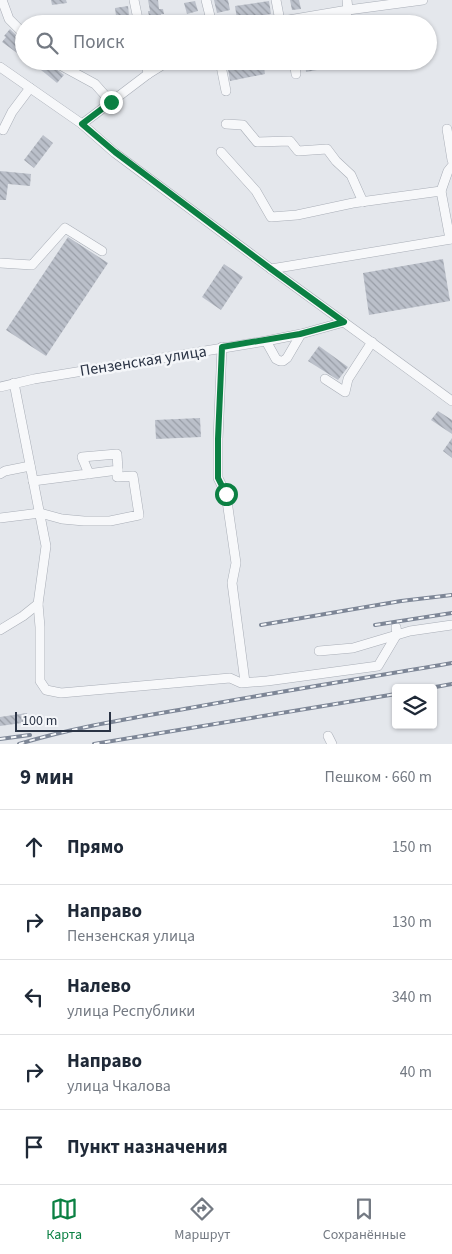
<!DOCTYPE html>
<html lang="ru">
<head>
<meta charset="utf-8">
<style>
  body { margin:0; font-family:"Source Sans 3",sans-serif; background:#f6f6f7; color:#1f2937 }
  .controls { position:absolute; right:15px; bottom:15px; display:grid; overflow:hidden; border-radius:5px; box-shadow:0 1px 4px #0004 }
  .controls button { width:45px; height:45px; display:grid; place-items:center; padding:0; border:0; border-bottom:1px solid #e0e1e3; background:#fff; color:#1f2937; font:25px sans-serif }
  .scale { position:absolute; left:15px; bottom:12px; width:96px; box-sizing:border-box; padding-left:5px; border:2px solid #2b3445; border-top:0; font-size:14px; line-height:18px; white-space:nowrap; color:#2b3445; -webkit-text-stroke:4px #f4f6f9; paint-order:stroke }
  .stop { position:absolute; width:15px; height:15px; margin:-11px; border:4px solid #0b8043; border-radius:50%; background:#fff }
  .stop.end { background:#0b8043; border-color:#fff; box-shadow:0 1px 5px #0008 }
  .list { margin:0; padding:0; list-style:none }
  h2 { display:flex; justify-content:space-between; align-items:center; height:65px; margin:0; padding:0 20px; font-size:21px }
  h2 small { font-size:16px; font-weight:400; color:#747a83 }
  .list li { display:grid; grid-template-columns:32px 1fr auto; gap:15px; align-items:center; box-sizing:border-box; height:75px; padding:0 20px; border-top:1px solid #e0e1e3 }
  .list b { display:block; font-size:19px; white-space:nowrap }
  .list p { margin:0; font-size:16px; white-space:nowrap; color:#747a83 }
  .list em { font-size:16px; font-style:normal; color:#747a83 }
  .icon { flex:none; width:28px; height:28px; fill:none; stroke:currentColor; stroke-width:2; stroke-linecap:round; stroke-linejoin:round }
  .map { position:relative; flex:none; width:452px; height:744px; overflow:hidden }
  .search { position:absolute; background:#fff; box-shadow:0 1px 4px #0004; left:15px; right:15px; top:15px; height:55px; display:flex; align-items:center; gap:12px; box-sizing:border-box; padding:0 18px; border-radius:28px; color:#747a83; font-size:19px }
  .sheet { height:440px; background:#fff }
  nav { display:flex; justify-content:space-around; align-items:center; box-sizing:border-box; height:70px; border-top:1px solid #e0e1e3; background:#fff; font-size:14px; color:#747a83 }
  nav a { display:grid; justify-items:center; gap:2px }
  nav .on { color:#0b8043 }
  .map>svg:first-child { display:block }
</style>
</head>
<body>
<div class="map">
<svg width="452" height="744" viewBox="0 0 452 744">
  <defs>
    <pattern id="building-back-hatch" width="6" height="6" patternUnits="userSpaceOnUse" patternTransform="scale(1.25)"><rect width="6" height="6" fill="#bbc0ca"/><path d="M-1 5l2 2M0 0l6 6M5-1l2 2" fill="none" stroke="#989da6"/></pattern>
  </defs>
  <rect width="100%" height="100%" fill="#e4e7ec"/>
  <g fill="url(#building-back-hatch)">
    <path d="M51 0H66L67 3 52 5Z"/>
    <path d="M148 0H158L159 9H163L164 14H161L162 19 150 21 148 11H150Z"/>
    <path d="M214 0H228L230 10 217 13Z"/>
    <path d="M290 0H299L301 9 292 10Z"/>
    <path d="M195 1 198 11 187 14 184 3Z"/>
    <path d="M269 1 271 14 237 19 235 6Z"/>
    <path d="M128 6 130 24H117L115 8Z"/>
    <path d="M403 17 404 19 417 17 419 24H390V21L395 20 394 18Z"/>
    <path d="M80 18V24H58V21Z"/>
    <path d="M10 29 16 35 15 37 21 41 20 42 24 45V58L2 42 6 37 4 36Z"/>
    <path d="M38 61H46L64 75 57 83 35 65Z"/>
    <path d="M124 61H132L133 68 125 69Z"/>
    <path d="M305 61H316L317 70 306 72Z"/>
    <path d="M263 62 265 74 230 81 228 69Z"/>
    <path d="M43 135 53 143 34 168 24 160Z"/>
    <path d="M0 171 31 174 30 186 8 184 6 200H0Z"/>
    <path d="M68 237 108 263 46 356 6 330Z"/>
    <path d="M443 259 450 301 369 315 363 273Z"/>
    <path d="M224 264 243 277 221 310 202 297Z"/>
    <path d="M319 346 348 367 338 380 308 361Z"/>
    <path d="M438 411 452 420V434L431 420Z"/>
    <path d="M200 418 201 437 156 439 155 420Z"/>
    <path d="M452 438V458L443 451Z"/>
    <path d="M27 713 29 722 0 726V717Z"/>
  </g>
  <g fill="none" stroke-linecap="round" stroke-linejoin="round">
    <defs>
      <g id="minor">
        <path d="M2 0 9 19 24 34"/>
        <path d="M134 0 139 24"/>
        <path d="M206 0 212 24"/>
        <path d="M276 0 280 21"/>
        <path d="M347 0 348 10"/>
        <path d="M346 11 348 24"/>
        <path d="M265 24 348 10 423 0"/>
        <path d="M428 50 429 51"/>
        <path d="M59 61 62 66 95 84 111 102"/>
        <path d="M146 61 148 74"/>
        <path d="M220 61 226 91"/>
        <path d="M294 61 296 74"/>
        <path d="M0 67 82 124 115 153 271 269 452 401"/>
        <path d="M82 124 148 74 169 61"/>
        <path d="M226 124 243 125 257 142 290 141 298 151 327 149 336 161 351 175 363 202"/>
        <path d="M447 129 452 160"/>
        <path d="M3 130 12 112 30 88"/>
        <path d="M221 152 256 191 271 217 297 215 353 203 441 191 450 239"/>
        <path d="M441 191 448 171 452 166"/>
        <path d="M0 263 32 265 65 228 102 251"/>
        <path d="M271 269 452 239"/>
        <path d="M266 341 276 359 280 361H283L287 358 301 334"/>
        <path d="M222 347 218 439V478L226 494 236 563 232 583 245 682"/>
        <path d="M325 379 345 392 348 379 372 342"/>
        <path d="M14 383 46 546 38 604 40 627V681L46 690 61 693 230 678 241 683 267 681 378 666 397 634 396 627"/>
        <path d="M0 387 34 379 266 341 301 334 344 322"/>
        <path d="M0 474 5 471 30 466"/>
        <path d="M33 481 118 470 117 454 82 457 89 474"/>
        <path d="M0 518 40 513 62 519 84 521H110L139 515 133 476 117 477 118 470"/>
        <path d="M0 630 23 616 38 604"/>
        <path d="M319 651 353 648 410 631 452 625"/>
        <path d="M328 736 332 744"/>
      </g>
    </defs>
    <use href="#minor" stroke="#a9aeb7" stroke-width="10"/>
    <use href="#minor" stroke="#f7f8fa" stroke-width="9"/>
    <defs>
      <g id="rail">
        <path d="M261 625 401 601 452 595"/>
        <path d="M375 625 452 613"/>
        <path d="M430 688 452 684"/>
        <path d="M0 739 30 735"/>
        <path d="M19 744C74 727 133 718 190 708 277 692 365 678 452 663"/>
        <path d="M94 744 396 694"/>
      </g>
    </defs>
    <use href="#rail" stroke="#7d8696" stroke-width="4"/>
    <use href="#rail" stroke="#f4f6f9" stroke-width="2" stroke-dasharray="5.5" stroke-linecap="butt"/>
  </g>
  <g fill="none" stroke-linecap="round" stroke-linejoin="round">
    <path stroke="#0b8043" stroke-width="6" d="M111 102 82 124 115 152 271 269 344 322 300 334 222 347 218 439V478L226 494"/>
  </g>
  <g text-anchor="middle" stroke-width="5" stroke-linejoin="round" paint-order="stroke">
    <g font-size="16" fill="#2b3445" stroke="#f4f6f9">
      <text transform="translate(143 360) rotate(-9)" y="6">Пензенская улица</text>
    </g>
  </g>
</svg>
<div class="controls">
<button><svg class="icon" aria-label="layers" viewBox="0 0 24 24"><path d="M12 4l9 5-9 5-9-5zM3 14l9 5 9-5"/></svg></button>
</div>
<div class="scale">100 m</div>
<div class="stop" style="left:226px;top:494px"></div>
<div class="stop end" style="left:111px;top:102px"></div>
<div class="search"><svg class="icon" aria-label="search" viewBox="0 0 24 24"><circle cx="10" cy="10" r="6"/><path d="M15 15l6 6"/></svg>Поиск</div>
</div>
<section class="sheet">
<h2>9 мин<small>Пешком · 660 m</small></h2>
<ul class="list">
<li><svg class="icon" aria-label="ahead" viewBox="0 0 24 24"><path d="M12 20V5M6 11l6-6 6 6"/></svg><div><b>Прямо</b></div><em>150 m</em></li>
<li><svg class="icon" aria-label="right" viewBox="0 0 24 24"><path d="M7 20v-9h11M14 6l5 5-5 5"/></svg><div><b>Направо</b><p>Пензенская улица</p></div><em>130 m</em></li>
<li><svg class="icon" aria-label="left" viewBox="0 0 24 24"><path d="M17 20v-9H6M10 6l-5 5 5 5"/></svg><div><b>Налево</b><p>улица Республики</p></div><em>340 m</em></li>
<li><svg class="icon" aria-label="right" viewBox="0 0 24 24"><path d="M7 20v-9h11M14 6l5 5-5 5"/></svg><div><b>Направо</b><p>улица Чкалова</p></div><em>40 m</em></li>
<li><svg class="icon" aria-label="arrive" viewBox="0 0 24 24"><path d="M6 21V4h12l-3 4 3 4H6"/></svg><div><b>Пункт назначения</b></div></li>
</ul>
</section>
<nav>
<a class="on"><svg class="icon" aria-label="map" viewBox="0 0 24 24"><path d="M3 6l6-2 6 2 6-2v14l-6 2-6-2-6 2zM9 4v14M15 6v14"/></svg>Карта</a>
<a><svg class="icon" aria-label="directions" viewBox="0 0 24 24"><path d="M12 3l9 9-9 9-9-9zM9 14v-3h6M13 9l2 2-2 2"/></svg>Маршрут</a>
<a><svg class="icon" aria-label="saved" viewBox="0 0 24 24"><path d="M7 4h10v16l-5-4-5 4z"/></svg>Сохранённые</a>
</nav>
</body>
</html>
